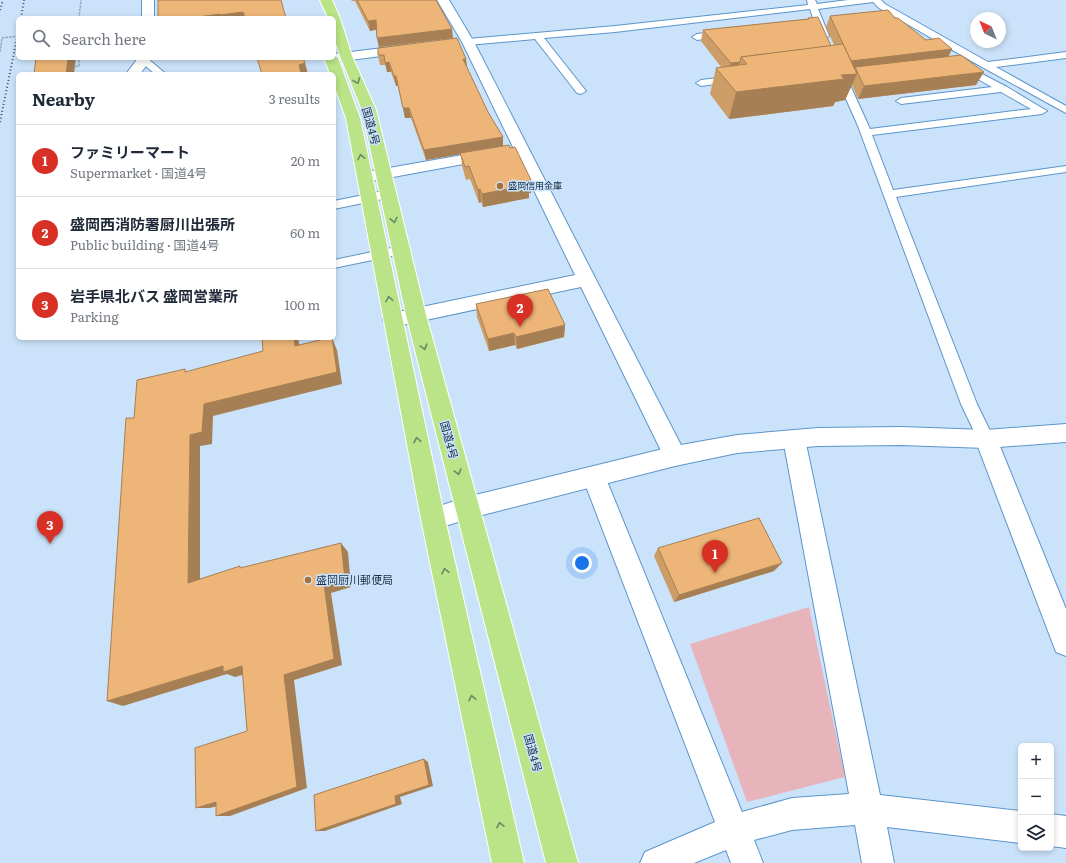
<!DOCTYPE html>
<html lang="en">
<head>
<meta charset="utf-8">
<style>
  body { margin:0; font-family:Literata,"Noto Sans JP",serif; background:#f6f6f7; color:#1f2937 }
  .controls { position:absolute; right:12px; bottom:12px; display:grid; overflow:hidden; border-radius:6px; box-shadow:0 2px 6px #0003 }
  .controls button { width:36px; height:36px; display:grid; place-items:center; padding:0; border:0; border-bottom:1px solid #e0e1e3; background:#fff; color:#1f2937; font:20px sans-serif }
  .compass { position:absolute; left:970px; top:12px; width:36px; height:36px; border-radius:50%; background:#fff; box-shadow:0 2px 6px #0003; rotate:317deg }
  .you { position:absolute; left:582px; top:563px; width:14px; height:14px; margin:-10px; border:3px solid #fff; border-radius:50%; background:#1a73e8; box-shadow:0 0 0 6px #1a73e833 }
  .badge { display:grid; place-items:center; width:26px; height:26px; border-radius:50%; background:#d93025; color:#fff; font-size:13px; font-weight:700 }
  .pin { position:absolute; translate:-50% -33px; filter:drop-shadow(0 1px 2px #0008) }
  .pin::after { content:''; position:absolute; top:21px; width:14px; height:12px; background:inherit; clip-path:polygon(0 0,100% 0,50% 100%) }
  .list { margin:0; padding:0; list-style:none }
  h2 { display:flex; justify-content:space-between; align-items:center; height:52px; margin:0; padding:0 16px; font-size:17px }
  h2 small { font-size:13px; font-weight:400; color:#747a83 }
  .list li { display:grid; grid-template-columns:26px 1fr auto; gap:12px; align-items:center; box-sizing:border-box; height:72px; padding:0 16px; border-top:1px solid #e0e1e3 }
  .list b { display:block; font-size:15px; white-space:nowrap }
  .list p { margin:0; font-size:13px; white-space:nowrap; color:#747a83 }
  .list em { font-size:13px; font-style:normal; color:#747a83 }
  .icon { flex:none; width:22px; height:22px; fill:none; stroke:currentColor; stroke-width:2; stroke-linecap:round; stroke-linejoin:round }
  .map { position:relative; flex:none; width:1066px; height:863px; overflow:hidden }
  .search { position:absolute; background:#fff; box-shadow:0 2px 6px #0003; left:16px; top:16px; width:320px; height:44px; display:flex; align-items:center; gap:10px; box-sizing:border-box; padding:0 14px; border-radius:6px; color:#747a83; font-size:15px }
  .panel { position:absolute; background:#fff; box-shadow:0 2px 6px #0003; left:16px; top:72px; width:320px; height:268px; border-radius:6px }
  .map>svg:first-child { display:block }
</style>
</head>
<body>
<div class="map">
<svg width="1066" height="863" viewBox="0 0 1066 863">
  <rect width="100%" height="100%" fill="#cbe3fa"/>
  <path fill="#e7b4bc" d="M809 607 845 777 747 802 690 644Z"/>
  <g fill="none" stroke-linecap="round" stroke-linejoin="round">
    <defs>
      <g id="lane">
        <path d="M807 0H815L817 4 848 0H881L885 4 988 62 1066 52V58L996 67 1066 106V113L982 67 879 8 873 2 818 9 829 36 824 39 819 36 810 9 615 32 544 38 586 91 581 94 577 93 535 39 468 45 463 42 468 39 615 26 808 5Z"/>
        <path d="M723 31 728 34 726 36 697 40 692 37 697 34Z"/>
        <path d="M141 58H147L166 74H155L141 62 139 60Z"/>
        <path d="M961 63 1007 87 1047 111 1042 114 872 135 893 190 1066 166V172L896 197 977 404 994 439 992 444 986 446 980 444 961 404 858 126 835 74 840 71 845 74 870 129 1031 109 1001 92 901 104 896 101 901 98 992 87 958 68 956 66 958 64Z"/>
        <path d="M734 76 737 77 739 79 737 81 701 86 696 83 701 80Z"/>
        <path d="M388 190 392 191 394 194 392 197 334 209V201Z"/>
        <path d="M401 246 406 247 407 250 406 253 334 268V260Z"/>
      </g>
      <g id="street">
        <path d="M437 0H449L474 42 683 449 686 456 683 463 675 466 667 463 581 287 393 327 386 325 383 320 386 315 393 313 575 275 462 42Z"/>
        <path d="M408 45 413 46 414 49 413 52 334 62 329 61 327 58H334V54Z"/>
        <path d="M491 150 496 152 499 155 496 158 366 182 360 180 358 177 360 174 366 172Z"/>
        <path d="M794 430 802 432 805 439 880 795 1021 811V843L887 827 894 863H862L855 825 792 830 754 840 763 863H731L726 850 694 863H640L645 852 715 822 582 476 586 469 594 466 602 469 742 812 792 798 849 794 783 439 786 432Z"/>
        <path d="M986 430 994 432 997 439 1066 609V656L1056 652 975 439 978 432Z"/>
        <path d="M1051 814 1066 816V848L1051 846Z"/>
      </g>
      <g id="secondary">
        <rect x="142" y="0" width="12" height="18"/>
        <path d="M138 58H152L140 74H126Z"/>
        <path d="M1066 424V442L986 448 901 445 818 446 737 453 675 466 467 519 433 530 424 527 421 519 424 511 467 497 675 446 737 435 818 428 901 427 986 430Z"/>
      </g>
      <g id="highway">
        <path d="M320 0H332L340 18 352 56 376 110 426 315 578 863H546L406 315 362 110 340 56 334 38V18H328Z"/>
        <path d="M334 55 338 58 360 118 445 519 524 863H492L421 519 346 118 334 85V74H330L324 58H334Z"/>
      </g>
    </defs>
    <use href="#lane" stroke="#5c95cb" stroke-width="2"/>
    <use href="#street" stroke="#5c95cb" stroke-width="2"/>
    <use href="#secondary" stroke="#5c95cb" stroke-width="2"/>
    <use href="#highway" stroke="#fff" stroke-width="2"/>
    <g stroke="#90a8bf" stroke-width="1.5" stroke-dasharray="2.5 1" stroke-linecap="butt">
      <path d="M79 18 81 0"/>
      <path d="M0 52 2 38"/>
      <path d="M72 67 79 66V58"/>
    </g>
    <use href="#lane" fill="#fff" fill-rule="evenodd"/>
    <use href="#street" fill="#fff" fill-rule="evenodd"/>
    <use href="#secondary" fill="#fff" fill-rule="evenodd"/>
    <use href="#highway" fill="#bae487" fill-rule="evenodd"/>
    <g stroke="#374f66" stroke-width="2" stroke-dasharray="1 2.5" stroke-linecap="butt">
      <path d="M0 10 3 0"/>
      <path d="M21 18 24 0"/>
      <path d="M0 122 18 33"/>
    </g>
    <path stroke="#90a8bf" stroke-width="1.5" stroke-dasharray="2.5 1" stroke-linecap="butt" d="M2 38 18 36"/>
  </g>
  <g fill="#cc9d67">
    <path d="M351 0H436L453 38 379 47 377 38 376 30 370 31 355 1H352Z"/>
    <path d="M830 16 895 18 948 56 976 85 858 99 852 85 845 100 835 102 833 106 729 119 710 94 716 68 721 67 701 41 703 30 807 19 808 18 831 46 834 45 826 27Z"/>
    <path d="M378 48 466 59 467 68 488 112 503 137V146L531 193H529V198L483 207 481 202 479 203 470 179 466 180 462 166 461 154 426 160 411 118H405L398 86H396L391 72H387L386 65H380L378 55Z"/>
    <path d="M476 304 565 325 564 337 517 349 515 345 489 351 477 317Z"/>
    <path d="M658 548 774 571 674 602 654 556Z"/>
  </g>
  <g fill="#a67f54">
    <path d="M243 12 246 18H191L220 14Z"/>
    <path d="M376 20 378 29 370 31 368 21Z"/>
    <path d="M452 29 453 38 379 47 377 38Z"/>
    <path d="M952 49 947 60 855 67 853 71 850 61Z"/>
    <path d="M68 58H76L74 74H66Z"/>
    <path d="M463 59H466L467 68Z"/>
    <path d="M389 62 391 72H387L385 63Z"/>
    <path d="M740 62 736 74 727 75 731 63Z"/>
    <path d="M305 63 308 74H301L299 65Z"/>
    <path d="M984 72 976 85 858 99 864 86Z"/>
    <path d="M857 74 845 100 835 102 833 106 729 119 736 92 841 75Z"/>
    <path d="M394 76H396L398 86H396Z"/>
    <path d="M403 108H409L411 118H405Z"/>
    <path d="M503 137V147L426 160 424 150Z"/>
    <path d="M531 180V193H529V198L483 207 482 194Z"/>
    <path d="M480 189 481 202 479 203 478 190Z"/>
    <path d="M334 247 336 258H334Z"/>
    <path d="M565 325 564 337 517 349 516 337Z"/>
    <path d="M514 333 515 345 489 351 488 339Z"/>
    <path d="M294 338H298L302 359 295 346Z"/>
    <path d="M332 338 337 350 342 384 213 416 212 444 200 446V591L188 583 190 435 204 404Z"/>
    <path d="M341 543 348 552 351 587 331 593 342 665 294 680 307 788 230 816H216L284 675 324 584Z"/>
    <path d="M782 563 774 571 674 602 679 595Z"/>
    <path d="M223 666H242L253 672 235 677 227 674 123 706 107 701Z"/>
    <path d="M424 759 428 762 433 786 400 797 402 804 325 831H316L395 796Z"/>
    <path d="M216 802 229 803 210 808H196Z"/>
  </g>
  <g fill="#edb678" stroke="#a67f54">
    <path d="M158 0H281L286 18H245L243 12 221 15 220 14 191 18H158Z"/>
    <path d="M357 0H436L452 29 377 38 376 20 368 21Z"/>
    <path d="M888 10 895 18H898L926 40 939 38 952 49 851 61 830 16Z"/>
    <path d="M818 17 831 46 741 57 740 62 731 63 703 30 809 19 808 18Z"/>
    <path d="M457 38 466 59H463L488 112 503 137 424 150 409 108H403L396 76H394L389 62 385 63 384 55H378V48Z"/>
    <path d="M843 44 857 74 841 75 844 79 736 92 716 68 747 64 741 57Z"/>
    <path d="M961 55 984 72 864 86 855 67Z"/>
    <path d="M36 58H68L66 74H34Z"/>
    <path d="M257 58H303L305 63 299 65 301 74H262Z"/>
    <path d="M509 145 510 148 515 147 531 180 526 181 529 185 482 194 480 189 478 190 469 166 465 167 460 153Z"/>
    <path d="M548 289 565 325 516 337 514 333 488 339 476 304Z"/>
    <path d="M262 338H294L295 346 328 338H332L337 372 204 404 202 432 190 435 188 583 240 566V568L341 543 345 579 324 584 334 659 284 675 297 787 216 816V802L196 808 195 748 247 731 242 666 223 672V666L107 701 126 418H134L137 380 185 369V372L263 351Z"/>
    <path d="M759 518 782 563 679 595 658 548Z"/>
    <path d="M424 759 429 785 395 796 396 804 316 831 314 795Z"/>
  </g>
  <defs><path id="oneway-chevron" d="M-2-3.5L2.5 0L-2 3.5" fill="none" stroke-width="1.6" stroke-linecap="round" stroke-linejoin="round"/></defs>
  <g stroke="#6a8a67">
    <use href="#oneway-chevron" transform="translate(357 81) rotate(68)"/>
    <use href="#oneway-chevron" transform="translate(361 157) rotate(-102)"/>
    <use href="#oneway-chevron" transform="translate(394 220) rotate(77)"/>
    <use href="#oneway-chevron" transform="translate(389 299) rotate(-101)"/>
    <use href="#oneway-chevron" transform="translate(424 347) rotate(75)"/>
    <use href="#oneway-chevron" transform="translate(417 440) rotate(-101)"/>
    <use href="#oneway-chevron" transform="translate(458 472) rotate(75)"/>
    <use href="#oneway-chevron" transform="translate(445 571) rotate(-102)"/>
    <use href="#oneway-chevron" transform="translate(472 698) rotate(-102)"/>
    <use href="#oneway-chevron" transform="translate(500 825) rotate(-102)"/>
  </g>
  <g fill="#a8712d" stroke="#cbe3fa" stroke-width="1.5">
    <circle cx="500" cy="186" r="4"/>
    <circle cx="308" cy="580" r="4"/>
  </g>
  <g text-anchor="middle" stroke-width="3" stroke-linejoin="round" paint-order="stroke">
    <g font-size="9" fill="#193047" stroke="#cbe3fa" text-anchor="start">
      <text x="508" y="189">盛岡信用金庫</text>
    </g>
    <g font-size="11" fill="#193047" stroke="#cbe3fa">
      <text transform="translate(371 126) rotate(75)" y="4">国道4号</text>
      <text transform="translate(449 440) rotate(75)" y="4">国道4号</text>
      <text transform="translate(533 753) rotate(75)" y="4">国道4号</text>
    </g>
    <g font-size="11" fill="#193047" stroke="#cbe3fa" text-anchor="start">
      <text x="316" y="584">盛岡厨川郵便局</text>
    </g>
  </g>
</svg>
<div class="controls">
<button>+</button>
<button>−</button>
<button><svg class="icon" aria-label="layers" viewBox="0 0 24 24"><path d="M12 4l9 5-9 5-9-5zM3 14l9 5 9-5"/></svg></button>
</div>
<svg class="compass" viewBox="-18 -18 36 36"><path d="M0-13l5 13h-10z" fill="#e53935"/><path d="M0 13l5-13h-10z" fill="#747a83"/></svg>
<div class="you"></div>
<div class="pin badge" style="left:715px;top:573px">1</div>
<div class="pin badge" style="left:520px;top:327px">2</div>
<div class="pin badge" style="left:50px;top:544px">3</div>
<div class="search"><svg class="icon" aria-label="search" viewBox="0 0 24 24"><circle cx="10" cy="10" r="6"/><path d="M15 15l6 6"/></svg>Search here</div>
<section class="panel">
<h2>Nearby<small>3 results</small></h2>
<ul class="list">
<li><span class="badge">1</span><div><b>ファミリーマート</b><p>Supermarket · 国道4号</p></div><em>20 m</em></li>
<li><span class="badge">2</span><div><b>盛岡西消防署厨川出張所</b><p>Public building · 国道4号</p></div><em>60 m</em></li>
<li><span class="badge">3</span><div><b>岩手県北バス 盛岡営業所</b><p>Parking</p></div><em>100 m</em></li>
</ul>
</section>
</div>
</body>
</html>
